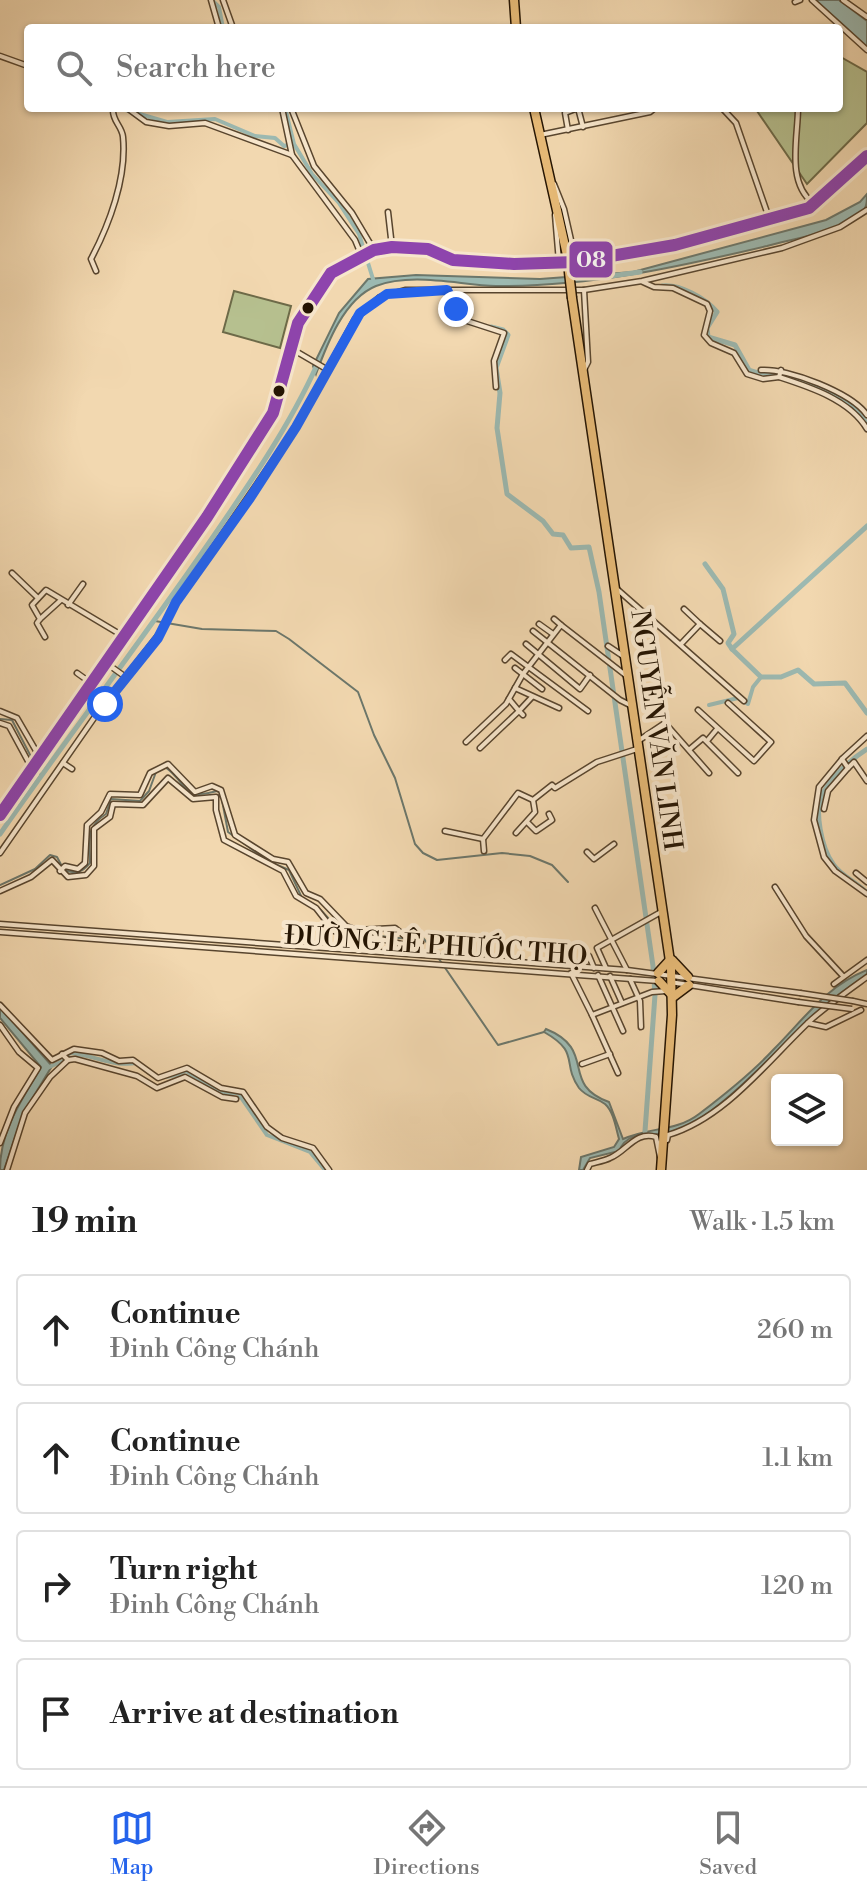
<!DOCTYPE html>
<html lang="en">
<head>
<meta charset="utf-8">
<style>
  body { margin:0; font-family:"Libre Bodoni",serif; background:#f2f2f2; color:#222 }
  .controls { position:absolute; right:24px; bottom:24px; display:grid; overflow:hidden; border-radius:8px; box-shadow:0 2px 6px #0004 }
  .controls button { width:72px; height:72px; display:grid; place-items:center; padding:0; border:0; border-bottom:2px solid #e0e0e0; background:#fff; color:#222; font:40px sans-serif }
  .stop { position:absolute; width:24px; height:24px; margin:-18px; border:6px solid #2563eb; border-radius:50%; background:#fff }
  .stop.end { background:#2563eb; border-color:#fff; box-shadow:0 2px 8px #0008 }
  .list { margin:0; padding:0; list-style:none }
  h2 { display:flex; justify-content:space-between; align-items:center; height:104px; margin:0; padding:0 32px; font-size:34px }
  h2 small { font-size:26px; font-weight:400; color:#767676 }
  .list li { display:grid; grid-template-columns:52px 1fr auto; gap:24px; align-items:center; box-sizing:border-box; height:112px; margin:0 16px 16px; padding:0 16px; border:2px solid #e0e0e0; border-radius:8px }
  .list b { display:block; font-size:30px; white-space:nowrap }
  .list p { margin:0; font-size:26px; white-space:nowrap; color:#767676 }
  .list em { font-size:26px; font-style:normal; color:#767676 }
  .icon { flex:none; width:44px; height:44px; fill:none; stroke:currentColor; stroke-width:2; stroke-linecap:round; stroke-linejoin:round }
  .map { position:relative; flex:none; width:867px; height:1170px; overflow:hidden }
  .search { position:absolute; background:#fff; box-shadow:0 2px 6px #0004; left:24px; right:24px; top:24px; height:88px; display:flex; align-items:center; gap:20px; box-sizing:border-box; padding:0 28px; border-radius:8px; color:#767676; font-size:30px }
  .sheet { height:616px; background:#fff }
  nav { display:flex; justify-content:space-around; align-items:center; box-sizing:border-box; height:112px; border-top:2px solid #e0e0e0; background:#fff; font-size:22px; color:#767676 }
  nav a { display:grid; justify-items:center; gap:4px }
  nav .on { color:#2563eb }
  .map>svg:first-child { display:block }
</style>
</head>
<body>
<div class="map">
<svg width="867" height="1170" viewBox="0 0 867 1170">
  <rect width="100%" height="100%" fill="#f2d8b0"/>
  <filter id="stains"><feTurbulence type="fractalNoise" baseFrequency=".0025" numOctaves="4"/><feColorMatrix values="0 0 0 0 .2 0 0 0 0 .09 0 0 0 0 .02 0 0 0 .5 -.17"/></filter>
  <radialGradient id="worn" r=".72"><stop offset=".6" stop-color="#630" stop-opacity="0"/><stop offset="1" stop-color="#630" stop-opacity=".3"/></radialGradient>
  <g fill="#b6c08f" stroke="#6d6a48" stroke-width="2">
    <path d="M839 56 867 72V123L807 184 755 108H839Z"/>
    <path d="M234 291 291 306 280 348 223 332Z"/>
  </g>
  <g fill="#9cb9b1" stroke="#6c776b" stroke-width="2">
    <path d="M815 0H839L867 21V47Z"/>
    <path d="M867 194C867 203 867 209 859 215 834 233 797 238 767 246 678 267 588 287 496 286 459 285 413 272 376 286 344 299 327 344 316 374L313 366 339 313 368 279 416 275 540 279 633 272 826 220 860 202Z"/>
    <path d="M867 970V975C804 1014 761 1076 700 1119 692 1124 676 1132 666 1133 648 1136 628 1130 619 1151L590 1158 583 1170H579L581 1157 614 1147 619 1139C616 1129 614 1112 605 1104 596 1097 587 1098 579 1088 561 1062 581 1053 544 1032L546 1029C598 1050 559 1084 609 1102L623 1139C648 1127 676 1132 699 1114 724 1095 752 1073 774 1049 805 1018 825 987 867 970Z"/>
    <path d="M0 1007 52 1066 23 1114 4 1170H0C0 1130 22 1100 41 1067L0 1018Z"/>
  </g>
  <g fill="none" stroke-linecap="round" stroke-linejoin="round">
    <g stroke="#6c776b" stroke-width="2">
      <path d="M155 621 202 629 276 631 289 639 358 692 374 735 395 778 415 844 423 853 437 860 502 853 530 856 552 865 568 882"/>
      <path d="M0 719 12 720 41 776"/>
      <path d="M165 767C189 784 180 801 217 791L221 793"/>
      <path d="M222 800 228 832 268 861 289 870 302 898"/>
      <path d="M0 885 35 869 50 855 57 857 64 870C76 874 82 873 90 863 90 841 85 827 106 814L111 799 140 801 149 791 156 772"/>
      <path d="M307 901C321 905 325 918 336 925 348 933 410 941 423 938L436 953"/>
      <path d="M439 959 498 1045 544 1032"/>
    </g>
    <g stroke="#9cb9b1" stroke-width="4">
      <path d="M212 0 219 7 223 28"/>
      <path d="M119 108 167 122 215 119 255 136 275 138 284 146 291 144"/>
      <path d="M285 108 294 144 312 174 339 203 359 234 373 279"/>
      <path d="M709 705 738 698 748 704 753 687 761 677"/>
      <path d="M47 1068 63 1061 70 1053C93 1055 113 1067 136 1063 156 1080 162 1081 186 1071L222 1093H238L267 1135 310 1152 325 1170"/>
    </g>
    <g stroke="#9cb9b1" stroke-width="5">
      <path d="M611 276 640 272"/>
      <path d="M662 286C680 284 705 298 717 312L707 328 708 337 735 345 749 370C760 375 769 372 780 374 812 380 848 397 867 424"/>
      <path d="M491 327 503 330 508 335 496 368 500 393 497 428 507 494 543 521 553 534 563 535 571 548 589 547 599 592 653 966 655 995 645 1131"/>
      <path d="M867 526 732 649 761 677H781L798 670 814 684 845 683 867 713"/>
      <path d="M705 564 723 589 734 634 728 643 732 649"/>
      <path d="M0 834C67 738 139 644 206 547 246 489 288 429 317 365"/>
      <path d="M866 892C856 882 840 875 833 864 822 849 813 810 823 793 833 776 851 759 867 749"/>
    </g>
    <defs>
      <g id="minor">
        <path d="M211 0 219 28"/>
        <path d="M223 0 233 28"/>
        <path d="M812 0 867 50"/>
        <path d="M843 0 867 17"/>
        <path d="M795 2 800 0"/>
        <path d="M0 56 28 66"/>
        <path d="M127 108 146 122 169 126 205 123 292 155 355 240 360 252 357 258"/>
        <path d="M282 108 292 155"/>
        <path d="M291 108 314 166 352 213 374 250"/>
        <path d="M578 108 583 127"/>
        <path d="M722 108 736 123 769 218"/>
        <path d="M798 108C798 138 786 182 813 203"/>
        <path d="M568 130 565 113 578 108"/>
        <path d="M540 135 650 112 655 108"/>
        <path d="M554 184 564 209 576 262"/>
        <path d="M388 212 392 247"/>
        <path d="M555 215 559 262"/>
        <path d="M96 271 91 259C109 225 127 178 123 137 122 126 112 121 113 109"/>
        <path d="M643 282 654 287 673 288 707 304 710 311 704 335 711 343 734 353 747 374 763 379 779 377 781 370"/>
        <path d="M447 290 464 320 504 333 494 361 496 387"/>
        <path d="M292 349 328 370"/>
        <path d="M584 370 588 362 584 290"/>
        <path d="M761 370C788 368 852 393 867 415"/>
        <path d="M779 377C810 387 850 400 867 429"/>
        <path d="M12 573 38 598"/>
        <path d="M618 590 744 701"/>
        <path d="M68 605 83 584"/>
        <path d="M684 609 700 624"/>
        <path d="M40 619 61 600"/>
        <path d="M554 619 561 625"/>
        <path d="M539 624 553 634"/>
        <path d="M533 631 620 700 630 705"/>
        <path d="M45 637 37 623 40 619 32 605 46 590 123 636"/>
        <path d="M526 644 580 689 590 675"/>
        <path d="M681 644 700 624 720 641"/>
        <path d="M608 646 623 656"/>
        <path d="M505 660 511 654 588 711"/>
        <path d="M106 663 127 678"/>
        <path d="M515 668 542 689"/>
        <path d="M77 673 91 683"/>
        <path d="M515 688 559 708"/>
        <path d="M698 710 754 761 771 742 728 703"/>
        <path d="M0 711 17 718 39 756"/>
        <path d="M523 715 519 711 532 697"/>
        <path d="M0 723 9 726 29 763 26 775"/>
        <path d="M867 736 843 758 819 787 814 820 824 857 835 871 867 894"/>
        <path d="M638 741 665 723 709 773"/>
        <path d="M707 741 717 729"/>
        <path d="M466 742 506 704 523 674 561 625 628 677"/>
        <path d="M480 748 519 711 509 699"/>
        <path d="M690 749 703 738 738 773"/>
        <path d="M842 759 848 768 854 762 867 781"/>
        <path d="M63 763 72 769"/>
        <path d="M824 809 828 791 848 768"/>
        <path d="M527 822 536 831 552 820 549 814"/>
        <path d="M445 831 483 839 518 793 533 800 552 785 555 788 597 762 637 749"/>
        <path d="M516 833 535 812 533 800"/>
        <path d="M483 839 484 851"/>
        <path d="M587 852 594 859 614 844"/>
        <path d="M0 853 94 718 163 629 176 602 296 427 355 319 380 297 405 290H584L642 281 782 248 840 227 867 210"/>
        <path d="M856 873 867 882"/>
        <path d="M775 887 806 936 843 976"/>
        <path d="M0 891 31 877 52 860 68 877 86 875 94 866V829L110 817 113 804 143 805 168 778 193 799 216 797V810L224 840 283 871 296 896 316 908 334 931C359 937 384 937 407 946L421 942 416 935 406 937 395 928 357 930 346 926 320 899 306 893 288 862 273 859 235 835 221 790 212 786 195 792 168 764 150 773 140 795 110 794 101 812 87 825 85 863 78 869 65 866 60 871"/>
        <path d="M595 908 627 970"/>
        <path d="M0 924 627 970 800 993"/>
        <path d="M0 932 658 981"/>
        <path d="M576 965 589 956 594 968"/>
        <path d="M606 968 597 948 661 912"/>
        <path d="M571 973 592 1015 652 992 666 991"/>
        <path d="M598 975 623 1031"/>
        <path d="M610 976 622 1003"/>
        <path d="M630 979 640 1001 641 1027"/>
        <path d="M670 982 798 1002"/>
        <path d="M834 984 867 960"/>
        <path d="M853 1001 867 1004"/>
        <path d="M0 1005 52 1060 74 1049 102 1053 119 1061 133 1060 158 1078 187 1068 221 1088 243 1092 267 1127 282 1138 313 1148 329 1170"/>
        <path d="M592 1015 618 1073"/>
        <path d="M808 1023 826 1027 861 1010"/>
        <path d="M0 1025 19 1052 38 1068 14 1107 0 1143"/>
        <path d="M62 1054 68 1060 75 1059 137 1076 157 1088 185 1077 222 1097 236 1099"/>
        <path d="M582 1064 610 1054"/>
        <path d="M667 1140 668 1135C726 1118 769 1059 812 1019 829 1004 849 990 867 977"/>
        <path d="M7 1170 25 1113 50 1077 68 1060"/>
        <path d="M587 1170 590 1164C597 1162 604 1161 610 1158 626 1152 636 1130 656 1137L660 1157"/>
      </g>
      <path id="major" d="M0 815 207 517 273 413 298 323 331 273 374 250 392 247 428 249 453 260 514 264 576 262 675 245 809 208 867 156"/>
      <g id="highway">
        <path d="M514 0 516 28"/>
        <path d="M534 108 567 255"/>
        <path d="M572 298 671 968 672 1015 661 1170"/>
        <path d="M672 960 688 977"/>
        <path d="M658 973 669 961"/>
        <path d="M659 981 671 994"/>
        <path d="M673 997 689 985"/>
      </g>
    </defs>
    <use href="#minor" stroke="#58452e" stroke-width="7"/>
    <use href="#major" stroke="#241402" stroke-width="9"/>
    <use href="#highway" stroke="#241402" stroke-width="11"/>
    <use href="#minor" stroke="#f7e6cc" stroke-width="4"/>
    <use href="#major" stroke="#e9bc78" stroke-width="6"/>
    <use href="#highway" stroke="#e9bc78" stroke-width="8"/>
    <defs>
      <g id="minor-bridge">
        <path d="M800 993 853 1001"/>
        <path d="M798 1002 852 1009"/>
      </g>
      <path id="highway-bridge" d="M567 255 572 298"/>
    </defs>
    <use href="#minor-bridge" stroke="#58452e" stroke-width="7" stroke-linecap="butt"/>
    <use href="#highway-bridge" stroke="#241402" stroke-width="11" stroke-linecap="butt"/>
    <use href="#minor-bridge" stroke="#f7e6cc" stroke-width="4"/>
    <use href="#highway-bridge" stroke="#e9bc78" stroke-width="8"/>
    <defs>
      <path id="bus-1" d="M0 815 207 517 273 413 298 323 331 273 374 250 392 247 428 249 453 260 514 264 576 262 675 245 809 208 867 156"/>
    </defs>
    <use href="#bus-1" stroke="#f7e6cc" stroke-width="18"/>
    <use href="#bus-1" stroke="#8e44ad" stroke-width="12"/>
  </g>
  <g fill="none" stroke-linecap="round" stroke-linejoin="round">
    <path stroke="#2563eb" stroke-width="10" d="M105 704 158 638 176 602 250 498 296 427 360 313 387 294 447 290 456 309"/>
  </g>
  <g fill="#241402" stroke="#f7e6cc" stroke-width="3">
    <circle cx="308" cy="308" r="7"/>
    <circle cx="279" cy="391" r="7"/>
  </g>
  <g text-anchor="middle" stroke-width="8" stroke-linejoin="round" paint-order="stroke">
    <g font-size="26" fill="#241402" stroke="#f7e6cc">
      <text transform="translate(657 730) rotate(82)" y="9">NGUYỄN VĂN LINH</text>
      <text transform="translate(436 945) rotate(4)" y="9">ĐƯỜNG LÊ PHƯỚC THỌ</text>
    </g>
  </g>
  <rect stroke="#f7e6cc" stroke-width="3" x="568" y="240" width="46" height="39" rx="8" fill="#8e44ad"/>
  <g font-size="22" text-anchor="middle" font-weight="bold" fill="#fff">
    <text x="591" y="267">08</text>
  </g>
  <rect width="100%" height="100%" filter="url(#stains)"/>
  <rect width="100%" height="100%" fill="url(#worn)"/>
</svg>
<div class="controls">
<button><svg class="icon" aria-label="layers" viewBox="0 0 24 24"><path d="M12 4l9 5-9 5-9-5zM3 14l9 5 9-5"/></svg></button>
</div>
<div class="stop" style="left:105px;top:704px"></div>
<div class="stop end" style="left:456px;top:309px"></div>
<div class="search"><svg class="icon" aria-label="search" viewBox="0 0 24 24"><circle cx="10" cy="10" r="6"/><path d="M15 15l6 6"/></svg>Search here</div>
</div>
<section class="sheet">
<h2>19 min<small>Walk · 1.5 km</small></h2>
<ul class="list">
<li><svg class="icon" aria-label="ahead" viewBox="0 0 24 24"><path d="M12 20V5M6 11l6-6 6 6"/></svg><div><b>Continue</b><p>Đinh Công Chánh</p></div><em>260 m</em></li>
<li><svg class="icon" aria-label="ahead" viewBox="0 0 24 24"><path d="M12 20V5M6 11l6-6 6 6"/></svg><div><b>Continue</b><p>Đinh Công Chánh</p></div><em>1.1 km</em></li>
<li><svg class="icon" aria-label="right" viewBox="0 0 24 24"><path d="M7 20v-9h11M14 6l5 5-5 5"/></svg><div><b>Turn right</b><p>Đinh Công Chánh</p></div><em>120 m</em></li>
<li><svg class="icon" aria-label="arrive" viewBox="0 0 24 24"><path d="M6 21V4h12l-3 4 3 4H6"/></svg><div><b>Arrive at destination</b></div></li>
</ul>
</section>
<nav>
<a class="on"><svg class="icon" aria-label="map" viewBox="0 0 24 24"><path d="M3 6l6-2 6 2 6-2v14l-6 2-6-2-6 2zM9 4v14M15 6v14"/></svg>Map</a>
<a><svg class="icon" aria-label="directions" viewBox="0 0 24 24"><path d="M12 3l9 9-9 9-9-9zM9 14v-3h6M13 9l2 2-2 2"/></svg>Directions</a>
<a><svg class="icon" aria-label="saved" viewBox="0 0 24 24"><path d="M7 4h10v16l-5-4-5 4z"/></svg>Saved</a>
</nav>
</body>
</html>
